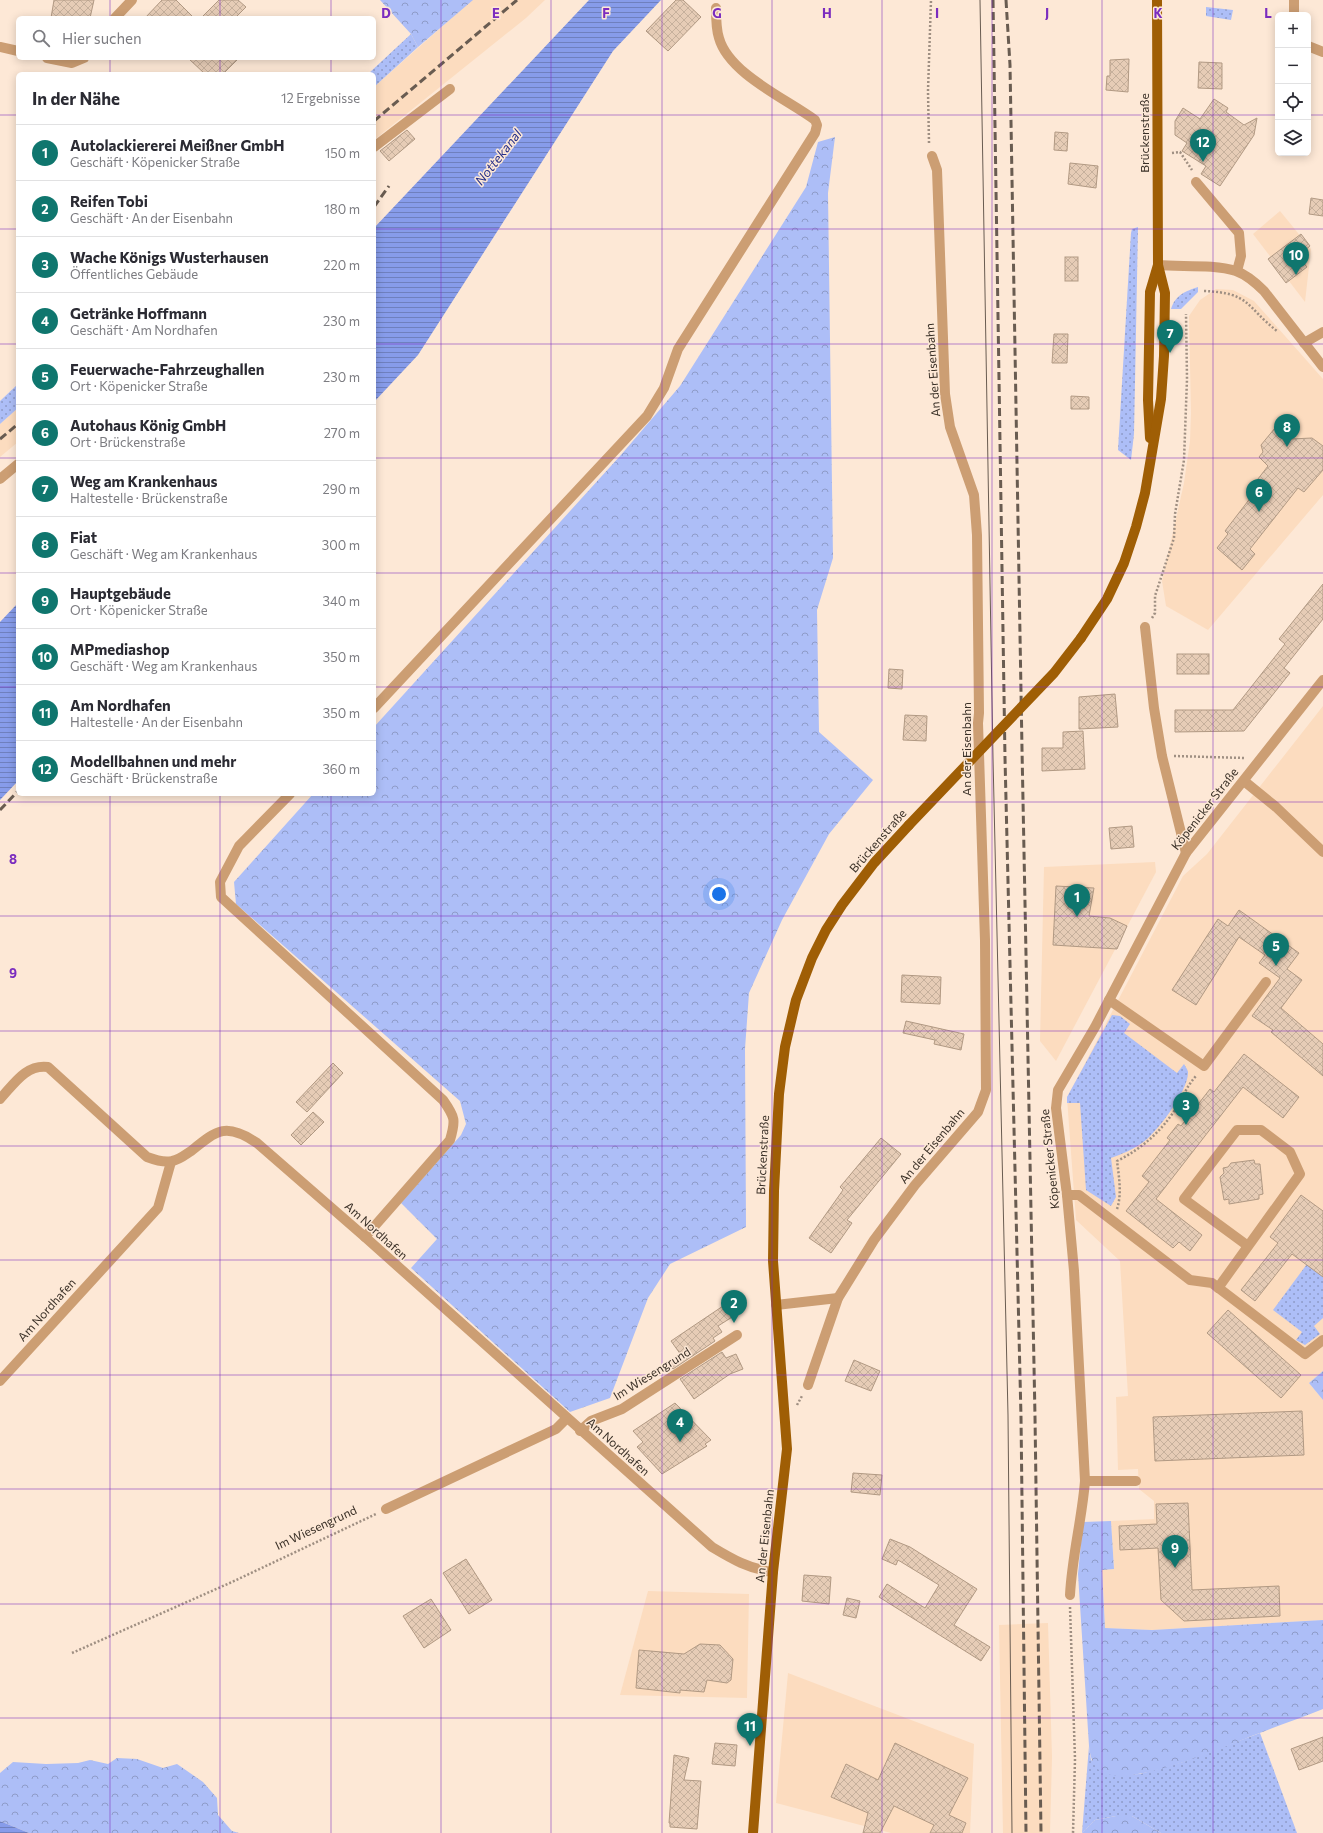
<!DOCTYPE html>
<html lang="de">
<head>
<meta charset="utf-8">
<style>
  body { margin:0; font-family:Commissioner,sans-serif; background:#f7f7f7; color:#2b2b33 }
  .controls { position:absolute; right:12px; top:12px; display:grid; overflow:hidden; border-radius:6px; box-shadow:0 2px 10px #0003 }
  .controls button { width:36px; height:36px; display:grid; place-items:center; padding:0; border:0; border-bottom:1px solid #e1e1e2; background:#fff; color:#2b2b33; font:20px sans-serif }
  .you { position:absolute; left:719px; top:894px; width:14px; height:14px; margin:-10px; border:3px solid #fff; border-radius:50%; background:#1a73e8; box-shadow:0 0 0 6px #1a73e833 }
  .badge { display:grid; place-items:center; width:26px; height:26px; border-radius:50%; background:#0f766e; color:#fff; font-size:13px; font-weight:700 }
  .pin { position:absolute; translate:-50% -33px; filter:drop-shadow(0 1px 2px #0008) }
  .pin::after { content:''; position:absolute; top:21px; width:14px; height:12px; background:inherit; clip-path:polygon(0 0,100% 0,50% 100%) }
  .list { margin:0; padding:0; list-style:none }
  h2 { display:flex; justify-content:space-between; align-items:center; height:52px; margin:0; padding:0 16px; font-size:17px }
  h2 small { font-size:13px; font-weight:400; color:#7c7c81 }
  .list li { display:grid; grid-template-columns:26px 1fr auto; gap:12px; align-items:center; box-sizing:border-box; height:56px; padding:0 16px; border-top:1px solid #e1e1e2 }
  .list b { display:block; font-size:15px; white-space:nowrap }
  .list p { margin:0; font-size:13px; white-space:nowrap; color:#7c7c81 }
  .list em { font-size:13px; font-style:normal; color:#7c7c81 }
  .icon { flex:none; width:22px; height:22px; fill:none; stroke:currentColor; stroke-width:2; stroke-linecap:round; stroke-linejoin:round }
  .map { position:relative; flex:none; width:1323px; height:1833px; overflow:hidden }
  .search { position:absolute; background:#fff; box-shadow:0 2px 10px #0003; left:16px; top:16px; width:360px; height:44px; display:flex; align-items:center; gap:10px; box-sizing:border-box; padding:0 14px; border-radius:6px; color:#7c7c81; font-size:15px }
  .panel { position:absolute; background:#fff; box-shadow:0 2px 10px #0003; left:16px; top:72px; width:360px; height:724px; border-radius:6px }
  .map>svg:first-child { display:block }
</style>
</head>
<body>
<div class="map">
<svg width="1323" height="1833" viewBox="0 0 1323 1833">
  <defs>
    <pattern id="grass-dots" width="8" height="8" patternUnits="userSpaceOnUse"><rect width="8" height="8" fill="#adbef7"/><path d="M2 2h.1M6 6h.1" fill="none" stroke="#8e9bc8" stroke-width="1.8" stroke-linecap="round"/></pattern>
    <pattern id="forest-crowns" width="20" height="18" patternUnits="userSpaceOnUse"><rect width="20" height="18" fill="#adbef7"/><path d="M2 6a3 3 0 1 1 6 0M12 15a3 3 0 1 1 6 0" fill="none" stroke="#8e9bc8"/></pattern>
    <pattern id="water-rules" width="6" height="5" patternUnits="userSpaceOnUse"><rect width="6" height="5" fill="#879cea"/><path d="M0 2.5h6" fill="none" stroke="#6f80be"/></pattern>
    <pattern id="building-cross-hatch" width="8" height="8" patternUnits="userSpaceOnUse"><rect width="8" height="8" fill="#e6ccb6"/><path d="M0 0l8 8M0 8l8-8" fill="none" stroke="#c6b09c"/></pattern>
  </defs>
  <rect width="100%" height="100%" fill="#fde8d6"/>
  <g fill="#fcdcbf">
    <path d="M472 0H545L526 18 374 140V87Z"/>
    <path d="M1280 211 1311 249 1305 302 1253 234Z"/>
    <path d="M1216 289 1233 290 1254 301 1323 379V495L1208 630 1166 606 1162 581 1184 483 1190 441 1191 413 1189 316 1200 300Z"/>
    <path d="M18 408V442L0 457V424Z"/>
    <path d="M1323 706V1371L1309 1383 1323 1400V1620L1152 1630 1105 1628 1102 1570 1114 1569 1111 1521 1154 1519V1501L1139 1489 1138 1469 1118 1470 1116 1397 1128 1396 1120 1261 1076 1220 1067 1098 1183 876 1207 854Z"/>
    <path d="M1155 862 1156 872 1056 1061 1040 1041 1044 867Z"/>
    <path d="M648 1591 749 1594 747 1698 620 1695Z"/>
    <path d="M1048 1623 1052 1757 1050 1833H1003L999 1625Z"/>
    <path d="M788 1673 974 1744 970 1833H891L776 1803Z"/>
  </g>
  <g fill="url(#grass-dots)">
    <path d="M1206 7 1233 10 1231 20 1206 16Z"/>
    <path d="M411 34 418 47 374 87V74H368Z"/>
    <path d="M1138 227 1134 434 1131 460 1118 450 1131 233 1132 229Z"/>
    <path d="M1198 287V292L1181 309H1171C1175 295 1186 291 1198 287Z"/>
    <path d="M18 384V408L0 424V401Z"/>
    <path d="M1112 1015 1120 1016 1130 1024 1124 1033 1177 1073 1184 1064C1185 1066 1188 1070 1188 1072 1189 1090 1156 1134 1142 1143 1132 1150 1122 1154 1111 1158L1116 1197 1111 1206 1086 1190 1080 1103H1067V1097Z"/>
    <path d="M1307 1264 1323 1277V1318L1314 1326 1320 1334 1305 1345 1296 1340 1302 1332 1273 1310Z"/>
    <path d="M1260 1733 1297 1833H1161L1132 1816H1116L1095 1820 1082 1833 1089 1746 1091 1760 1115 1775 1140 1774 1183 1762Z"/>
  </g>
  <g fill="url(#forest-crowns)">
    <path d="M380 0H473L418 47 411 34Z"/>
    <path d="M835 137 828 193 833 558 817 610 819 732 873 780 829 834 782 920 749 993 745 1049 746 1227 670 1264 648 1298 610 1398 570 1412 411 1268 437 1239 401 1203 461 1135 466 1124 460 1101 236 904 234 882 313 794H374V727L620 456 680 386 806 187 818 142Z"/>
    <path d="M1323 1371V1400L1309 1383Z"/>
    <path d="M1111 1521 1114 1569 1102 1570 1105 1628 1152 1630 1323 1620V1709C1301 1718 1279 1725 1257 1734 1226 1746 1128 1790 1100 1771 1092 1765 1090 1755 1089 1746L1078 1574 1083 1522Z"/>
    <path d="M117 1758 137 1759 163 1768 177 1764 203 1782 217 1798 218 1815 232 1831 239 1833H29L0 1821V1773L13 1762 46 1764 78 1763 90 1760 108 1764Z"/>
    <path d="M1116 1816H1132L1161 1833H1082L1095 1820Z"/>
  </g>
  <g fill="url(#water-rules)">
    <path d="M589 0H661L613 51 418 355 374 402V228Z"/>
    <path d="M18 603V781L0 800V622Z"/>
    <path d="M0 1821 29 1833H0Z"/>
  </g>
  <g fill="url(#building-cross-hatch)" stroke="#b19983">
    <path d="M54 0H94L90 18H51Z"/>
    <path d="M162 0H176L194 18H145Z"/>
    <path d="M219 0H238L246 7 235 18H201Z"/>
    <path d="M676 0H683L701 17 668 51 646 31Z"/>
    <path d="M188 58H239L223 74H205Z"/>
    <path d="M1129 59 1128 92 1106 90 1107 76H1110V60Z"/>
    <path d="M1199 62 1222 63V89L1198 88Z"/>
    <path d="M1214 99 1228 108 1226 112 1244 125 1257 118 1254 135 1220 186 1201 174 1206 166 1182 151 1187 143 1175 135V121L1183 108 1200 119Z"/>
    <path d="M407 130 415 139 389 161 380 151Z"/>
    <path d="M1055 132 1068 133 1067 151 1054 150Z"/>
    <path d="M1070 163 1098 166 1096 188 1068 184Z"/>
    <path d="M1311 198 1323 200V216L1309 214Z"/>
    <path d="M1301 234 1310 246 1298 256 1307 267 1286 283 1268 259Z"/>
    <rect x="1065" y="257" width="13" height="24"/>
    <path d="M1054 334H1068L1067 363H1052Z"/>
    <path d="M1071 396 1089 397V409H1071Z"/>
    <path d="M1275 428 1291 439 1312 438 1323 446V470L1304 492 1298 488 1250 549 1255 554 1242 570 1217 548 1228 534 1225 531 1258 488 1254 484 1268 466 1259 457 1263 452 1261 445Z"/>
    <path d="M1323 584V619L1284 668 1290 673 1244 731 1175 732V710H1233L1285 644 1279 639Z"/>
    <rect x="1177" y="654" width="32" height="20"/>
    <path d="M889 669 903 670 902 689 888 688Z"/>
    <path d="M1115 694 1118 727 1079 729V697Z"/>
    <path d="M905 715 927 716 926 741 903 740Z"/>
    <path d="M1083 731 1085 769 1042 771V748H1063V732Z"/>
    <path d="M1132 826 1134 847 1111 849 1109 828Z"/>
    <path d="M1056 886 1094 888 1089 916 1110 918 1127 926 1117 949 1053 945Z"/>
    <path d="M1239 910 1299 953 1287 969 1302 980 1281 1008 1323 1044V1076L1271 1032 1273 1030 1252 1016 1280 978 1259 963 1265 955 1239 937 1196 1005 1172 990 1218 919 1228 926Z"/>
    <path d="M902 975 941 977 940 1004 901 1002Z"/>
    <path d="M906 1021 964 1034 961 1050 934 1044 935 1040 903 1033Z"/>
    <path d="M1244 1054 1299 1097 1283 1118 1243 1087 1156 1199 1202 1235 1190 1251 1179 1242 1173 1248 1126 1211 1149 1182 1142 1176 1170 1140 1167 1138 1178 1124 1181 1126 1210 1089 1214 1092Z"/>
    <path d="M333 1063 343 1073 307 1112 296 1102Z"/>
    <path d="M313 1112 324 1122 301 1145 291 1135Z"/>
    <path d="M881 1138 901 1154 847 1220 852 1223 831 1253 809 1238 843 1190 840 1187Z"/>
    <path d="M1254 1160 1255 1164H1260L1263 1194 1259 1195V1199L1229 1204V1199L1224 1200 1220 1177 1224 1173 1223 1168 1228 1167 1231 1163Z"/>
    <path d="M1301 1195 1323 1211V1277L1292 1254 1255 1301 1241 1290 1278 1243 1270 1237Z"/>
    <path d="M729 1302 737 1314 718 1326 722 1332 713 1338 715 1341 673 1369 669 1363 681 1355 671 1341Z"/>
    <path d="M1228 1310 1301 1375 1281 1398 1207 1333Z"/>
    <path d="M722 1352 726 1358 736 1354 743 1369 730 1374 694 1399 680 1379Z"/>
    <path d="M854 1360 880 1371 871 1391 845 1381Z"/>
    <path d="M675 1403 711 1440 705 1444 707 1446 662 1474 637 1447 643 1442 633 1431Z"/>
    <path d="M1302 1411 1304 1455 1155 1461 1153 1417Z"/>
    <path d="M853 1473 882 1475 880 1495 851 1492Z"/>
    <path d="M1188 1503 1192 1590 1279 1586 1280 1616 1184 1621 1161 1600 1158 1548 1120 1550 1119 1526 1157 1524 1156 1504Z"/>
    <path d="M890 1539 910 1547 977 1589 954 1625 990 1647 981 1661 879 1597 887 1584 925 1608 939 1585 898 1560 896 1565 882 1559Z"/>
    <path d="M466 1559 492 1600 469 1614 443 1573Z"/>
    <path d="M804 1575 831 1577 829 1604 802 1601Z"/>
    <path d="M847 1598 860 1601 856 1618 843 1615Z"/>
    <path d="M431 1599 451 1630 424 1648 403 1616Z"/>
    <path d="M700 1644 720 1645 733 1659 731 1680 727 1683 707 1680 704 1692 680 1690V1693L636 1688 639 1650 684 1654Z"/>
    <path d="M1323 1737V1761L1299 1770 1291 1749Z"/>
    <path d="M715 1743 737 1745 735 1766 712 1764Z"/>
    <path d="M895 1743 968 1778 949 1815 966 1823 962 1833H930L934 1825 894 1806 880 1833H863L868 1813 831 1797 846 1764 878 1780Z"/>
    <path d="M674 1755 689 1758 684 1780 701 1781 697 1829 670 1827V1823H669Z"/>
  </g>
  <g fill="none" stroke-linecap="round" stroke-linejoin="round">
    <g stroke="#9f8f82" stroke-width="2.5" stroke-dasharray="2 2" stroke-linecap="butt">
      <path d="M929 143 928 91 931 0"/>
      <path d="M1172 153 1180 152 1192 170"/>
      <path d="M1204 291C1251 293 1245 306 1277 331"/>
      <path d="M1152 618 1155 613V596L1174 538 1175 514 1184 460 1187 379 1186 314"/>
      <path d="M1174 756 1245 758"/>
      <path d="M1117 1209C1122 1194 1119 1177 1117 1161 1143 1148 1163 1130 1178 1105 1184 1094 1188 1085 1196 1076"/>
      <path d="M797 1405 802 1396"/>
      <path d="M1070 1607 1075 1759 1073 1833"/>
      <path d="M72 1653 232 1582 376 1514"/>
    </g>
    <g stroke="#cc9e73" stroke-width="10">
      <path d="M1294 0V15"/>
      <path d="M115 18 132 0"/>
      <path d="M1308 46 1323 52"/>
      <path d="M0 47 18 51"/>
      <path d="M47 58 72 63 84 58"/>
      <path d="M374 147 450 89"/>
      <path d="M1196 182 1239 233 1241 256 1237 271"/>
      <path d="M1158 265C1181 267 1214 264 1236 271 1247 275 1256 283 1264 291L1323 367"/>
      <path d="M1304 343 1323 332"/>
      <path d="M0 479 18 464"/>
      <path d="M1145 627 1154 708 1162 756 1186 853"/>
      <path d="M374 708 647 416 664 388 678 349 815 133 817 125 815 120C787 99 729 74 719 38 716 29 716 18 716 8"/>
      <path d="M1244 781 1276 807 1323 852"/>
      <path d="M290 794 239 846 220 882 221 897 443 1100C455 1117 456 1120 450 1140L365 1237"/>
      <path d="M1109 1000 1204 1066 1266 982"/>
      <path d="M0 1099C14 1084 26 1064 48 1067L147 1157C155 1160 164 1163 172 1161 179 1160 185 1155 191 1151 217 1130 226 1122 257 1143L365 1237 712 1547C732 1559 749 1569 773 1572"/>
      <path d="M1067 1195H1079L1190 1280 1212 1283 1305 1354 1323 1340"/>
      <path d="M1218 1288 1300 1174 1290 1152 1261 1130H1237L1184 1199 1248 1246"/>
      <path d="M776 1305 838 1298"/>
      <path d="M0 1381 158 1208 171 1162"/>
      <path d="M808 1385 838 1298 874 1240 915 1185 978 1112 986 1090 985 940 978 723 979 713 977 535 974 495 950 427 945 394 937 170 932 156"/>
      <path d="M580 1431 591 1421 622 1409 737 1335"/>
      <path d="M1085 1481H1136"/>
      <path d="M386 1509 556 1429 566 1419"/>
      <path d="M1070 1595C1072 1556 1082 1519 1085 1481L1074 1271 1067 1195 1056 1108 1058 1090 1095 1027 1186 853 1323 680"/>
    </g>
    <g stroke="#9f5e05" stroke-width="10">
      <path d="M1150 438 1148 400 1150 292 1158 265"/>
      <path d="M1081 638 1107 599 1124 563 1136 527 1145 493 1161 399 1164 356 1165 293 1158 265 1157 0"/>
      <path d="M753 1833 773 1572 787 1449 773 1261 774 1191 779 1094 785 1047 796 1000 812 958 826 930 842 905 874 863 909 825"/>
    </g>
    <path stroke="#695c51" stroke-width="1" d="M980 0 993 758 1008 1415 1012 1833"/>
    <g stroke="#695c51" stroke-width="3" stroke-dasharray="8 4" stroke-linecap="butt">
      <path d="M993 0 1005 758 1021 1417 1026 1833"/>
      <path d="M1006 0 1010 65 1022 749 1035 1417 1041 1833"/>
      <path d="M374 121 517 0"/>
      <path d="M374 207 389 186"/>
      <path d="M0 439 18 424"/>
      <path d="M0 810 18 791"/>
    </g>
    <path stroke="#9f5e05" stroke-width="10" d="M909 825 1054 673 1081 638"/>
  </g>
  <path fill="none" stroke="#7b2cbf" stroke-width="1" stroke-opacity="0.55" d="M110 0V18M220 0V18M331 0V18M441 0V1833M551 0V1833M662 0V1833M772 0V1833M882 0V1833M992 0V1833M1102 0V1833M1213 0V1833M110 58V74M220 58V74M331 58V74M0 115H18M374 115H1278M1308 115H1323M0 229H18M374 229H1323M0 344H18M374 344H1323M0 458H18M374 458H1323M0 573H18M374 573H1323M0 687H18M374 687H1323M110 794V1833M220 794V1833M331 794V1833M0 802H1323M0 916H1323M0 1031H1323M0 1146H1323M0 1260H1323M0 1375H1323M0 1489H1323M0 1604H1323M0 1718H1323"/>
  <g text-anchor="middle" stroke-width="3" stroke-linejoin="round" paint-order="stroke">
    <g font-size="12" fill="#3a3027" stroke="#fde8d6">
      <text transform="translate(1145 133) rotate(-90)" y="4">Brückenstraße</text>
      <text transform="translate(933 370) rotate(-94)" y="4">An der Eisenbahn</text>
      <text transform="translate(967 749) rotate(-90)" y="4">An der Eisenbahn</text>
      <text transform="translate(1205 809) rotate(-52)" y="4">Köpenicker Straße</text>
      <text transform="translate(878 841) rotate(-49)" y="4">Brückenstraße</text>
      <text transform="translate(932 1146) rotate(-50)" y="4">An der Eisenbahn</text>
      <text transform="translate(763 1155) rotate(-87)" y="4">Brückenstraße</text>
      <text transform="translate(1050 1159) rotate(-96)" y="4">Köpenicker Straße</text>
      <text transform="translate(376 1231) rotate(42)" y="4">Am Nordhafen</text>
      <text transform="translate(47 1310) rotate(-48)" y="4">Am Nordhafen</text>
      <text transform="translate(652 1374) rotate(-32)" y="4">Im Wiesengrund</text>
      <text transform="translate(618 1447) rotate(42)" y="4">Am Nordhafen</text>
      <text transform="translate(316 1528) rotate(-25)" y="4">Im Wiesengrund</text>
      <text transform="translate(765 1536) rotate(-84)" y="4">An der Eisenbahn</text>
    </g>
    <g font-size="13" font-style="italic" fill="#263089" stroke="#fde8d6">
      <text transform="translate(498 157) rotate(-52)" y="5">Nottekanal</text>
    </g>
  </g>
  <g font-size="13" text-anchor="middle" font-weight="bold" fill="#7b2cbf" stroke="#fde8d6" stroke-width="3" stroke-linejoin="round" paint-order="stroke">
    <text x="386" y="18">D</text>
    <text x="496" y="18">E</text>
    <text x="606" y="18">F</text>
    <text x="717" y="18">G</text>
    <text x="827" y="18">H</text>
    <text x="937" y="18">I</text>
    <text x="1047" y="18">J</text>
    <text x="1158" y="18">K</text>
    <text x="1268" y="18">L</text>
    <text x="13" y="864">8</text>
    <text x="13" y="978">9</text>
  </g>
</svg>
<div class="controls">
<button>+</button>
<button>−</button>
<button><svg class="icon" aria-label="locate" viewBox="0 0 24 24"><circle cx="12" cy="12" r="6"/><path d="M12 2v4M12 18v4M2 12h4M18 12h4"/></svg></button>
<button><svg class="icon" aria-label="layers" viewBox="0 0 24 24"><path d="M12 4l9 5-9 5-9-5zM3 14l9 5 9-5"/></svg></button>
</div>
<div class="you"></div>
<div class="pin badge" style="left:1077px;top:917px">1</div>
<div class="pin badge" style="left:734px;top:1323px">2</div>
<div class="pin badge" style="left:1186px;top:1125px">3</div>
<div class="pin badge" style="left:680px;top:1442px">4</div>
<div class="pin badge" style="left:1276px;top:966px">5</div>
<div class="pin badge" style="left:1259px;top:512px">6</div>
<div class="pin badge" style="left:1170px;top:353px">7</div>
<div class="pin badge" style="left:1287px;top:447px">8</div>
<div class="pin badge" style="left:1175px;top:1568px">9</div>
<div class="pin badge" style="left:1296px;top:275px">10</div>
<div class="pin badge" style="left:750px;top:1746px">11</div>
<div class="pin badge" style="left:1203px;top:162px">12</div>
<div class="search"><svg class="icon" aria-label="search" viewBox="0 0 24 24"><circle cx="10" cy="10" r="6"/><path d="M15 15l6 6"/></svg>Hier suchen</div>
<section class="panel">
<h2>In der Nähe<small>12 Ergebnisse</small></h2>
<ul class="list">
<li><span class="badge">1</span><div><b>Autolackiererei Meißner GmbH</b><p>Geschäft · Köpenicker Straße</p></div><em>150 m</em></li>
<li><span class="badge">2</span><div><b>Reifen Tobi</b><p>Geschäft · An der Eisenbahn</p></div><em>180 m</em></li>
<li><span class="badge">3</span><div><b>Wache Königs Wusterhausen</b><p>Öffentliches Gebäude</p></div><em>220 m</em></li>
<li><span class="badge">4</span><div><b>Getränke Hoffmann</b><p>Geschäft · Am Nordhafen</p></div><em>230 m</em></li>
<li><span class="badge">5</span><div><b>Feuerwache-Fahrzeughallen</b><p>Ort · Köpenicker Straße</p></div><em>230 m</em></li>
<li><span class="badge">6</span><div><b>Autohaus König GmbH</b><p>Ort · Brückenstraße</p></div><em>270 m</em></li>
<li><span class="badge">7</span><div><b>Weg am Krankenhaus</b><p>Haltestelle · Brückenstraße</p></div><em>290 m</em></li>
<li><span class="badge">8</span><div><b>Fiat</b><p>Geschäft · Weg am Krankenhaus</p></div><em>300 m</em></li>
<li><span class="badge">9</span><div><b>Hauptgebäude</b><p>Ort · Köpenicker Straße</p></div><em>340 m</em></li>
<li><span class="badge">10</span><div><b>MPmediashop</b><p>Geschäft · Weg am Krankenhaus</p></div><em>350 m</em></li>
<li><span class="badge">11</span><div><b>Am Nordhafen</b><p>Haltestelle · An der Eisenbahn</p></div><em>350 m</em></li>
<li><span class="badge">12</span><div><b>Modellbahnen und mehr</b><p>Geschäft · Brückenstraße</p></div><em>360 m</em></li>
</ul>
</section>
</div>
</body>
</html>
